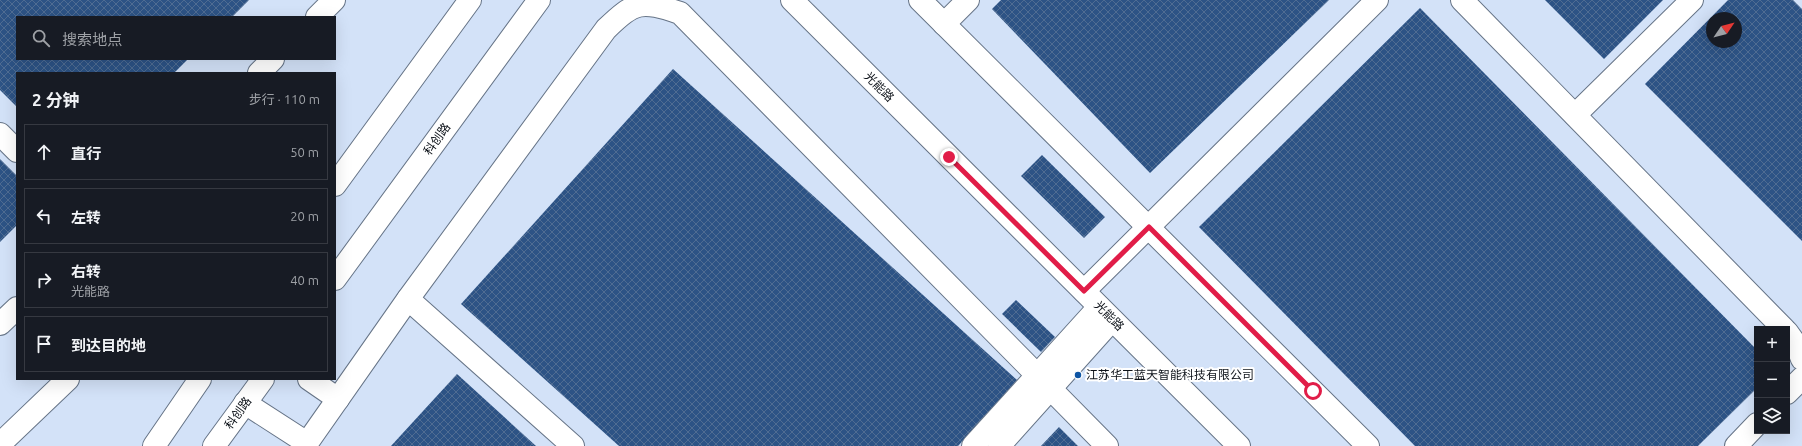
<!DOCTYPE html>
<html lang="zh">
<head>
<meta charset="utf-8">
<style>
  body { margin:0; font-family:Ubuntu,"Noto Sans SC",sans-serif; background:#20242c; color:#f1f3f6 }
  .controls { position:absolute; right:12px; bottom:12px; display:grid; overflow:hidden; border-radius:0px; box-shadow:0 4px 16px #0002 }
  .controls button { width:36px; height:36px; display:grid; place-items:center; padding:0; border:0; border-bottom:1px solid #363941; background:#171b24; color:#f1f3f6; font:20px sans-serif }
  .compass { position:absolute; left:1706px; top:12px; width:36px; height:36px; border-radius:50%; background:#171b24; box-shadow:0 4px 16px #0002; rotate:55deg }
  .stop { position:absolute; width:12px; height:12px; margin:-9px; border:3px solid #e11d48; border-radius:50%; background:#fff }
  .stop.end { background:#e11d48; border-color:#fff; box-shadow:0 1px 4px #0008 }
  .list { margin:0; padding:0; list-style:none }
  h2 { display:flex; justify-content:space-between; align-items:center; height:52px; margin:0; padding:0 16px; font-size:17px }
  h2 small { font-size:13px; font-weight:400; color:#9ea1a6 }
  .list li { display:grid; grid-template-columns:26px 1fr auto; gap:12px; align-items:center; box-sizing:border-box; height:56px; margin:0 8px 8px; padding:0 8px; border:1px solid #363941; border-radius:0px }
  .list b { display:block; font-size:15px; white-space:nowrap }
  .list p { margin:0; font-size:13px; white-space:nowrap; color:#9ea1a6 }
  .list em { font-size:13px; font-style:normal; color:#9ea1a6 }
  .icon { flex:none; width:22px; height:22px; fill:none; stroke:currentColor; stroke-width:2; stroke-linecap:round; stroke-linejoin:round }
  .map { position:relative; flex:none; width:1802px; height:446px; overflow:hidden }
  .search { position:absolute; background:#171b24; box-shadow:0 4px 16px #0002; left:16px; top:16px; width:320px; height:44px; display:flex; align-items:center; gap:10px; box-sizing:border-box; padding:0 14px; border-radius:0px; color:#9ea1a6; font-size:15px }
  .panel { position:absolute; background:#171b24; box-shadow:0 4px 16px #0002; left:16px; top:72px; width:320px; height:308px; border-radius:0px }
  .map>svg:first-child { display:block }
</style>
</head>
<body>
<div class="map">
<svg width="1802" height="446" viewBox="0 0 1802 446">
  <defs>
    <pattern id="building-cross-hatch" width="8" height="8" patternUnits="userSpaceOnUse"><rect width="8" height="8" fill="#2d5385"/><path d="M0 0l8 8M0 8l8-8" fill="none" stroke="#4f6c92"/></pattern>
  </defs>
  <rect width="100%" height="100%" fill="#d3e2f8"/>
  <g fill="url(#building-cross-hatch)" fill-rule="evenodd">
    <path d="M0 0H249L232 17H17V59H188L174 73H17V107L0 90Z"/>
    <path d="M1001 0H1329L1150 173 992 9Z"/>
    <path d="M1545 0H1663L1604 59Z"/>
    <path d="M1728 0H1793L1802 9V241L1645 84ZM1712 18H1736V42H1712Z"/>
    <path d="M1420 8 1757 350V388L1698 446H1415L1199 227Z"/>
    <path d="M673 69 1017 380 958 446H619L461 304Z"/>
    <path d="M1042 155 1105 217 1084 238 1021 176Z"/>
    <path d="M0 159 17 176V225L0 242Z"/>
    <path d="M1016 300 1055 337 1041 352 1002 314Z"/>
    <path d="M457 374 536 446H391Z"/>
    <path d="M1059 427 1078 446H1041Z"/>
  </g>
  <g fill="none" stroke-linecap="round" stroke-linejoin="round">
    <defs>
      <g id="minor">
        <path d="M792 0 1239 446"/>
        <path d="M920 0 1368 446"/>
        <path d="M1462 0 1784 329"/>
        <path d="M317 17 334 0"/>
        <path d="M944 24 968 0"/>
        <path d="M259 73 273 59"/>
        <path d="M1575 115 1692 0"/>
        <path d="M0 134 17 151"/>
        <path d="M335 185 470 0"/>
        <path d="M335 279 539 0"/>
        <path d="M1084 291 1377 0"/>
        <path d="M408 299 573 446"/>
        <path d="M0 324 17 308"/>
        <path d="M1787 332 1797 346 1802 359"/>
        <path d="M309 379 338 399"/>
        <path d="M1787 393 1802 378"/>
        <path d="M245 403 307 443"/>
        <path d="M0 444 68 379"/>
        <path d="M154 446 200 379"/>
        <path d="M214 446 263 379"/>
        <path d="M305 446 408 299 606 29C635 1 641 0 680 13L1107 446"/>
        <path d="M973 446 1099 307"/>
        <path d="M999 446 1112 320"/>
        <path d="M1736 446 1757 424"/>
      </g>
    </defs>
    <use href="#minor" stroke="#667487" stroke-width="24"/>
    <use href="#minor" stroke="#fff" stroke-width="22"/>
  </g>
  <g fill="none" stroke-linecap="round" stroke-linejoin="round">
    <path stroke="#e11d48" stroke-width="5" d="M949 157 1084 291 1149 227 1313 391"/>
  </g>
  <circle fill="#0e55a4" stroke="#fff" stroke-width="1.5" cx="1078" cy="375" r="4"/>
  <g text-anchor="middle" stroke-width="4" stroke-linejoin="round" paint-order="stroke">
    <g font-size="12" fill="#0d1219" stroke="#fff">
      <text transform="translate(879 87) rotate(45)" y="4">光能路</text>
      <text transform="translate(437 139) rotate(-54)" y="4">科创路</text>
      <text transform="translate(1109 316) rotate(45)" y="4">光能路</text>
      <text transform="translate(238 413) rotate(-54)" y="4">科创路</text>
    </g>
    <g font-size="12" fill="#0d1219" stroke="#fff" text-anchor="start">
      <text x="1086" y="379">江苏华工蓝天智能科技有限公司</text>
    </g>
  </g>
</svg>
<div class="controls">
<button>+</button>
<button>−</button>
<button><svg class="icon" aria-label="layers" viewBox="0 0 24 24"><path d="M12 4l9 5-9 5-9-5zM3 14l9 5 9-5"/></svg></button>
</div>
<svg class="compass" viewBox="-18 -18 36 36"><path d="M0-13l5 13h-10z" fill="#e53935"/><path d="M0 13l5-13h-10z" fill="#9ea1a6"/></svg>
<div class="stop" style="left:1313px;top:391px"></div>
<div class="stop end" style="left:949px;top:157px"></div>
<div class="search"><svg class="icon" aria-label="search" viewBox="0 0 24 24"><circle cx="10" cy="10" r="6"/><path d="M15 15l6 6"/></svg>搜索地点</div>
<section class="panel">
<h2>2 分钟<small>步行 · 110 m</small></h2>
<ul class="list">
<li><svg class="icon" aria-label="ahead" viewBox="0 0 24 24"><path d="M12 20V5M6 11l6-6 6 6"/></svg><div><b>直行</b></div><em>50 m</em></li>
<li><svg class="icon" aria-label="left" viewBox="0 0 24 24"><path d="M17 20v-9H6M10 6l-5 5 5 5"/></svg><div><b>左转</b></div><em>20 m</em></li>
<li><svg class="icon" aria-label="right" viewBox="0 0 24 24"><path d="M7 20v-9h11M14 6l5 5-5 5"/></svg><div><b>右转</b><p>光能路</p></div><em>40 m</em></li>
<li><svg class="icon" aria-label="arrive" viewBox="0 0 24 24"><path d="M6 21V4h12l-3 4 3 4H6"/></svg><div><b>到达目的地</b></div></li>
</ul>
</section>
</div>
</body>
</html>
